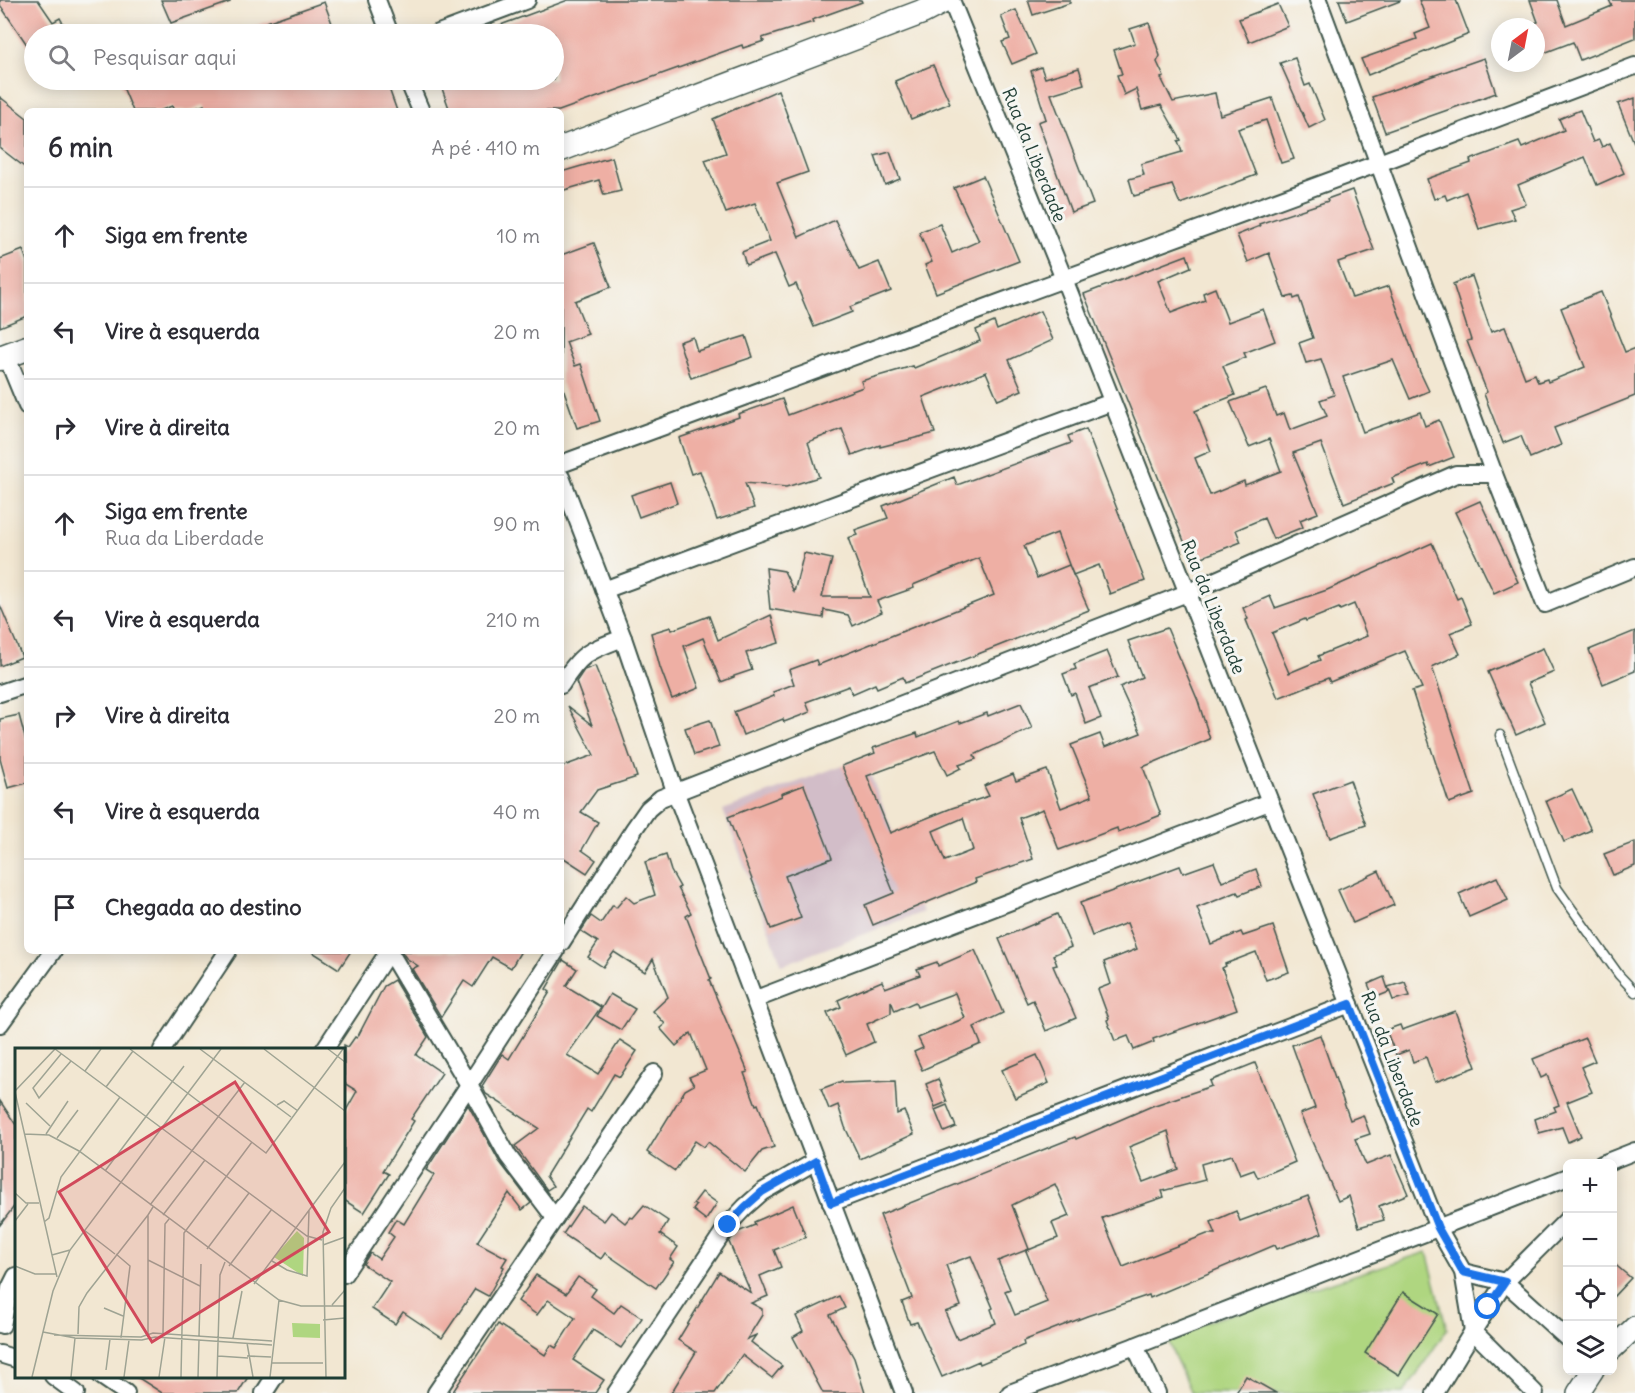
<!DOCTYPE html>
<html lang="pt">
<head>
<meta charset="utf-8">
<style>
  body { margin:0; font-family:Delius,sans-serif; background:#f2f2f3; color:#2b2b33 }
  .controls { position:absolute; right:18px; bottom:18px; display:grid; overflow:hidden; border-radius:9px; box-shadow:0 3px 15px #0003 }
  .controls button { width:54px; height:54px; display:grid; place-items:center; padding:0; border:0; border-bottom:2px solid #e1e1e2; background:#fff; color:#2b2b33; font:30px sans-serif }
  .compass { position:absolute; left:1491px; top:18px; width:54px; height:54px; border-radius:50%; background:#fff; box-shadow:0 3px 15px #0003; rotate:32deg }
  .stop { position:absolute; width:18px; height:18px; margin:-14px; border:4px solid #1a73e8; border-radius:50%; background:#fff }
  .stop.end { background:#1a73e8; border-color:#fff; box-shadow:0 2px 6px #0008 }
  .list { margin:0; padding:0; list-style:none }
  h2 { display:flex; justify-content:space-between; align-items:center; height:78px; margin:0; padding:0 24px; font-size:26px }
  h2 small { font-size:20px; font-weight:400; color:#7c7c81 }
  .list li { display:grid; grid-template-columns:39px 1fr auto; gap:18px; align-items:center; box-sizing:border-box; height:96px; padding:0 24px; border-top:2px solid #e1e1e2 }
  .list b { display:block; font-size:22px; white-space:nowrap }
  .list p { margin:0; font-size:20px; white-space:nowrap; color:#7c7c81 }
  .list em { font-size:20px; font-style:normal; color:#7c7c81 }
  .icon { flex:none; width:33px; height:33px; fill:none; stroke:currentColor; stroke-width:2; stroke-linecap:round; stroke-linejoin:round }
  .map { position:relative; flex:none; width:1635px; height:1393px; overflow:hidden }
  .search { position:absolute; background:#fff; box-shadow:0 3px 15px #0003; left:24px; top:24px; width:540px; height:66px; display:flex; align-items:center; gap:15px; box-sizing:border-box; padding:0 21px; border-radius:33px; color:#7c7c81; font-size:22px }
  .panel { position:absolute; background:#fff; box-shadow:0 3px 15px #0003; left:24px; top:108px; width:540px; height:846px; border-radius:9px }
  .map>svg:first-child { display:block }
</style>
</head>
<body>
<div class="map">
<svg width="1635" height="1393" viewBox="0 0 1635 1393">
  <rect width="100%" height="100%" fill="#f6f6f2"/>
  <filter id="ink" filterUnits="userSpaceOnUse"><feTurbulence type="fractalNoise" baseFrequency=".0167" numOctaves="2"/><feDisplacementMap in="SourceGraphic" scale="12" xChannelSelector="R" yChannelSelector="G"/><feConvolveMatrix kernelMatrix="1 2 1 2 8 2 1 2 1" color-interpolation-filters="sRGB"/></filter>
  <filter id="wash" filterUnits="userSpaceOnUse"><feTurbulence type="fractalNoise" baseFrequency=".008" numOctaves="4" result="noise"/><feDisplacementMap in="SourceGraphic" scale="24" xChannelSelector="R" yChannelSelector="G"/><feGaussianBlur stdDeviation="1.35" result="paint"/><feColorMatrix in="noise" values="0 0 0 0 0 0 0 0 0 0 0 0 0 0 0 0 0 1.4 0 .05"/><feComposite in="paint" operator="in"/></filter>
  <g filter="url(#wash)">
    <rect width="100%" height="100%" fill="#f2e7d2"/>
    <path fill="#d2bdc8" d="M864 757 923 912 782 965 723 810Z"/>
    <path fill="#afd680" stroke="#678a5a" stroke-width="1.5" d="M1427 1252 1447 1329 1404 1393H1191L1165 1335Z"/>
    <g id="blocks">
      <g fill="#eeafa4" fill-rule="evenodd">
        <path d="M0 0H38L53 22 60 18 69 34H34V55L0 5Z"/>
        <path d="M161 0H229L230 2 171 23Z"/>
        <path d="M568 0H861L862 2 812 20 813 22 762 38 764 41 743 48 742 45 559 111H450L439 80H554V34L479 33Z"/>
        <path d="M1028 0H1070V3L1033 15Z"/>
        <path d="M1339 0H1400V1L1347 21Z"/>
        <path d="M1419 0H1456L1469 34 1368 75 1361 59 1417 39 1415 34 1430 28Z"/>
        <path d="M1530 0H1557L1566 25 1612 6 1609 0H1635V38L1580 60 1573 42 1536 56 1534 23 1538 22Z"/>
        <path d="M324 2 336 34H238V32Z"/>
        <path d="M1278 4 1288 26 1249 42 1239 19Z"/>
        <path d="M1016 10 1036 54 1012 64 1002 42 1010 39 1001 16Z"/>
        <path d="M1149 23 1160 56 1157 62 1164 77 1161 78 1173 102 1215 93 1220 115 1272 98 1294 159 1281 163 1266 120 1238 129 1256 175 1180 204 1172 185 1134 196 1129 179 1144 175 1141 164 1182 152 1178 141 1181 140 1161 105 1142 110 1136 89 1124 95 1117 75 1122 74 1114 50 1135 43 1130 29Z"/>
        <path d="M1295 58 1305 86 1310 84 1325 120 1309 128 1280 63Z"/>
        <path d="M1484 58 1496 93 1385 132 1372 97Z"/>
        <path d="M933 65 950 103 911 119 895 81Z"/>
        <path d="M1041 67 1045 78 1079 68 1084 84 1051 94 1093 204 1071 212 1038 122 1046 119 1031 71Z"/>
        <path d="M120 80H386L397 111H206L204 105 188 111H174L172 106 159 111H133Z"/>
        <path d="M778 90 808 172 777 183 799 237 835 220 859 270 879 262 891 291 850 307 852 312 814 327 796 284 789 287 775 254 746 265 742 252 770 241 755 203 726 213 705 160 726 153 713 119Z"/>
        <path d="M0 97 27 118V169L0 148Z"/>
        <path d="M1635 98V145L1618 104Z"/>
        <path d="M1580 110 1593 142 1599 140 1602 147 1610 143 1624 173 1597 185 1585 157 1518 185 1526 204 1510 209 1515 219 1479 229 1466 192 1447 200 1445 195 1434 199 1427 179 1471 163 1470 160 1519 142 1522 148 1564 130 1559 119Z"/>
        <path d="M890 152 900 179 885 185 875 156Z"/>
        <path d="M612 157 621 191 604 195 599 180 561 191V172Z"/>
        <path d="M983 176 1019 261 936 293 925 265 932 262 919 232 940 224 952 253 979 241 954 188Z"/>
        <path d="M1352 190 1374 250 1338 262 1352 298 1389 286 1420 372 1429 391 1410 399 1393 360 1343 377 1363 432 1420 412 1425 426 1439 420 1454 457 1429 467 1428 464 1392 478 1394 483 1344 503 1321 443 1293 453 1318 513 1300 520 1303 527 1273 539 1264 518 1236 530 1241 542 1192 561 1084 294 1187 255 1191 267 1158 281 1171 313 1205 300 1203 293 1215 288 1228 322 1263 309 1275 341 1244 353 1246 357 1223 366 1235 395 1195 411 1211 451 1195 458 1210 495 1244 481 1245 485 1281 471 1269 439 1249 447 1230 402 1266 389 1276 416 1284 413 1290 430 1327 416 1320 400 1334 395 1321 359 1306 363 1299 343 1313 338 1299 297 1294 299 1293 296 1285 298 1269 253 1248 262 1237 235 1260 226 1259 224 1328 201 1327 199Z"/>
        <path d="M594 243 611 287 575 301 588 334 566 342 575 366 581 364 600 421 577 428 561 382V255Z"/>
        <path d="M23 250 27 261V316L0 327V259Z"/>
        <path d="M1472 276 1491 332 1505 327 1525 378 1535 374 1538 382 1547 379 1548 382 1585 367 1561 308 1601 292 1625 352 1635 348V396L1554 428 1561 445 1530 458 1521 436 1503 443 1484 394 1487 392 1467 341 1471 340 1453 284Z"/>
        <path d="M1040 311 1053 340 1009 360 1022 390 998 400 986 372 923 397 935 433 880 447V445L852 455 842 429 808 442 819 477 786 487 745 483 754 508 717 520 700 471 691 474 679 438 739 417 738 414 782 399 788 415 863 387 861 381 913 366 914 368 980 341 976 330 994 322 997 330Z"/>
        <path d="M746 336 753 357 691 378 679 342 693 337 697 351Z"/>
        <path d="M1086 429 1145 581 1110 594 1099 565 1073 575 1057 533 1024 546 1037 578 1069 565 1089 610 905 683 903 677 877 688 875 684 852 694 849 686 806 702 810 712 784 722 783 719 743 735 734 712 774 696 773 692 794 684 789 670 816 660 818 665 994 595 979 558 913 585 914 588 877 601 882 612 853 626 848 615 824 610 823 618 770 609 766 568 784 571 794 592 804 553 832 559 822 597H870L848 538 857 535 855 530 888 518 883 506 954 477 957 485 1071 443 1068 436Z"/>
        <path d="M670 482 677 503 639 517 631 495Z"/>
        <path d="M1480 501 1518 582 1494 593 1455 512Z"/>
        <path d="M1432 543 1457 599 1461 597 1472 624 1450 633 1460 654 1432 667 1474 794 1449 803 1412 691 1422 688 1405 651 1330 682 1328 678 1278 698 1246 620 1248 619 1243 608 1270 596 1275 608 1295 601 1327 590ZM1354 604 1367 636 1318 656 1320 660 1289 673 1272 633 1305 619 1306 621 1339 608 1340 610Z"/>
        <path d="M0 605 22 657 0 666Z"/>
        <path d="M771 615 779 643 746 653 752 670 734 676V677L721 682 703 638 684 646 699 688 672 699 660 667 651 633 671 627 672 630 709 616 718 640Z"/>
        <path d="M1167 628 1198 701 1210 739 1143 767 1161 815 1118 832 1117 828 1059 850 1043 809 1019 818 1033 859 975 879 976 882 873 925 865 905 894 893 842 766 875 753 873 748 917 733 918 737 959 721 960 723 987 713 988 716 1021 703 1032 728 974 755 976 759 959 765 961 768 947 775 935 751 867 776 890 833 952 808 989 796 984 786 1013 774 1016 781 1047 770 1061 808 1092 796 1071 745 1100 734 1105 747 1141 733 1120 687 1142 677 1128 641ZM963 818 973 850 945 861 933 831Z"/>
        <path d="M1635 631V671L1603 684 1589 650Z"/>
        <path d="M1543 648 1554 672 1528 683 1545 722 1516 735 1488 672Z"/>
        <path d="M1107 651 1118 677 1089 688 1101 718 1086 724 1075 693 1071 695 1063 674 1076 669 1074 664Z"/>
        <path d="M595 666 619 725 637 777 597 790 581 812 598 822 582 850 596 860 587 873 561 856V767L594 755 568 706 592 725 576 682 584 670Z"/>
        <path d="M19 715 27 745V783L8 788 0 759V719Z"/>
        <path d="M710 720 719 747 694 755 685 728Z"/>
        <path d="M1350 780 1366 825 1330 838 1313 794Z"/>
        <path d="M804 785 832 858 785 876 801 918 771 929 728 817 782 796 781 794Z"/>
        <path d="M1572 789 1591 830 1564 842 1546 801Z"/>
        <path d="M1635 842V866L1613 875 1604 854Z"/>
        <path d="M666 855 671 871 680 887 678 888 691 913 686 916 711 979 709 980 748 1072 744 1073 756 1105 758 1104 774 1147 762 1151 745 1172 708 1142 704 1147 695 1141 675 1171 647 1152 685 1090 694 1085 689 1077 706 1070 691 1033 676 1046 660 1028 665 1024 653 1011 668 997 653 959 645 972 614 952 603 967 588 957 598 942 581 931 591 916 601 923 613 905 616 908 626 896 634 903 655 895 645 862Z"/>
        <path d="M1214 862 1222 882 1256 869 1262 886 1239 895 1237 892 1197 908 1211 944 1241 932 1243 936 1273 926 1289 972 1266 980 1256 952 1225 964 1226 966 1222 968 1237 1009 1153 1039 1154 1042 1134 1050 1128 1036 1115 1041 1107 1020 1109 1019 1098 989 1111 984 1104 962 1137 949 1127 923 1092 936 1080 903 1180 866 1183 873Z"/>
        <path d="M1379 871 1394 905 1353 923 1338 890Z"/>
        <path d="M1497 877 1508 900 1469 917 1459 894Z"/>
        <path d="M1057 914 1071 947 1053 955 1057 965 1053 966 1076 1018 1046 1031 1033 1000 1027 1003 999 939Z"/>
        <path d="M975 950 1003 1013 974 1027 981 1044 922 1070 914 1052 923 1048 918 1038 965 1018 955 993 917 1007 915 1002 895 1011 891 1001V1013L867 1024 874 1042 846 1055 827 1013 841 1007 838 1000 882 981 885 988 920 975 917 969 937 962 938 966Z"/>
        <path d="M311 951H351L339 969Z"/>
        <path d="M401 951H521L511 968 492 957 473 987 464 981 441 1017 412 969 418 966 406 958Z"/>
        <path d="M563 960 577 969 566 986 601 1007 567 1055 598 1074 620 1040 637 1051 620 1077 614 1074 591 1112 587 1109 546 1176 553 1186 547 1190 515 1146 539 1128 486 1094 482 1086 502 1054 509 1059 550 992 546 989Z"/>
        <path d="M1384 977 1389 992 1374 998 1368 984Z"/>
        <path d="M394 980 428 1037 416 1055 442 1073 411 1119 414 1121 383 1171 389 1174 364 1213 344 1200V1114L357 1091 344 1083V1045L348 1047 355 1037 357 1038 384 986Z"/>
        <path d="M1405 982 1410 996 1393 1000 1388 987Z"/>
        <path d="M610 994 635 1009 621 1030 597 1016Z"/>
        <path d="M1455 1011 1476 1067 1435 1082 1426 1057 1413 1062 1409 1050 1396 1055 1386 1030 1400 1025 1402 1030Z"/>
        <path d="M1320 1035 1350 1120 1363 1115 1370 1134 1355 1139 1366 1165 1391 1155 1408 1194 1379 1206 1384 1220 1359 1227 1349 1196 1338 1201 1300 1114 1315 1108 1292 1045Z"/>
        <path d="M1585 1038 1595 1061 1581 1067 1592 1092 1567 1102 1581 1136 1568 1142 1562 1127 1539 1133 1535 1119 1556 1111 1554 1107 1559 1105 1547 1075 1541 1078 1533 1059Z"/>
        <path d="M1037 1055 1049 1083 1015 1098 1002 1070Z"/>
        <path d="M1255 1063 1295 1162 1258 1178 1254 1170 1240 1175 1232 1155 1201 1164 1205 1180 1162 1191 1164 1197 1102 1218 1123 1267 1207 1234H1216L1211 1222 1236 1211 1240 1221 1308 1196 1322 1233 1277 1249 1275 1245 1150 1298 1149 1295 1087 1316 1023 1341 1024 1345 1004 1354 980 1364 979 1361 942 1377 917 1322 910 1324 902 1302 912 1298 880 1215 1075 1137 1076 1139 1152 1106 1212 1086 1210 1081ZM1168 1131 1178 1169 1143 1182 1129 1147ZM1055 1184 1069 1216 1052 1223 1058 1238 1026 1251 1047 1302 1015 1315 1005 1291 1010 1289 998 1261 1029 1249 1012 1205ZM971 1256 993 1308 991 1309 996 1323 957 1339 945 1312 961 1306 946 1265Z"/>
        <path d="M938 1079 947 1102 935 1107 926 1084Z"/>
        <path d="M842 1081 843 1083 895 1081 897 1114 904 1111 914 1134 860 1159 845 1127 838 1105 829 1109 821 1089Z"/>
        <path d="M0 1101 16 1125V1204L0 1225Z"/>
        <path d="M468 1105 499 1161 531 1203 522 1210 509 1193 477 1242 507 1258 502 1266 504 1267 488 1296 475 1289 442 1338 403 1312 395 1324 372 1309 390 1282 363 1264 370 1253 379 1259 394 1237 388 1232 396 1219 404 1224 434 1175 426 1170Z"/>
        <path d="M947 1105 956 1127 944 1132 935 1110Z"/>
        <path d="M702 1192 717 1203 706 1220 693 1210 696 1206 693 1204Z"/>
        <path d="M644 1205 668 1221 660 1234 678 1247 670 1259 674 1262 656 1288 605 1253 601 1259 563 1234 582 1206 604 1221 611 1212 625 1223 630 1217 633 1218Z"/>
        <path d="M793 1205 806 1237 774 1250 781 1267 760 1276 768 1296 751 1303 762 1309V1315L747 1339 756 1335 751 1342 782 1366 772 1378 742 1355 715 1393H671L696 1352 678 1340 719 1272 751 1293 729 1242 735 1233 755 1225 754 1222Z"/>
        <path d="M1612 1262 1631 1278 1612 1298Z"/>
        <path d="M536 1275 566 1294 578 1277 596 1289 591 1296 614 1313 621 1304 642 1318 621 1348 593 1330 573 1360 604 1380 595 1393H452L498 1324 545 1355 551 1345 556 1348 575 1318 548 1300 537 1315 518 1301Z"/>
        <path d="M1403 1292 1438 1314 1399 1375 1365 1353Z"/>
        <path d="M839 1296 845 1308 830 1315 854 1358 865 1393H823L793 1337 803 1331 796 1316Z"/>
        <path d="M1246 1376 1276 1393H1236Z"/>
        <path d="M137 1377H248L238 1393H162Z"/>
      </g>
    </g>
  </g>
  <g filter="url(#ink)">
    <use href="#blocks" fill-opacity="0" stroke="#3f564c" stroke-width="1.5"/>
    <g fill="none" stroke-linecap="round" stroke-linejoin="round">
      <defs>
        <path id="service" d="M1500 735 1557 888 1619 975 1635 992"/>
        <g id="minor">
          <path d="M377 0 390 34"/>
          <path d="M951 0 1064 279 1438 1228 1463 1272 1473 1331 1535 1393"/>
          <path d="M1318 0 1494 474 1545 604 1635 567"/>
          <path d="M436 34 527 0"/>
          <path d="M408 80 421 111"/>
          <path d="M6 355 27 406"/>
          <path d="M561 464 1379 163 1635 66"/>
          <path d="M561 477 623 638 675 791 904 1393"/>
          <path d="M604 590 1112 402"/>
          <path d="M561 685C581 653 588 651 623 638"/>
          <path d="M0 693 27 684"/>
          <path d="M561 943 634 829 648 809 661 798 1187 593 1456 474H1494"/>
          <path d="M389 951 469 1085 508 1156 555 1218"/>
          <path d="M756 999 1269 802"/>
          <path d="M0 1024 53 951"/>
          <path d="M162 1050 228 951"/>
          <path d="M324 1050 389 951"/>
          <path d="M1602 1164 1635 1151"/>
          <path d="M831 1203 1350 1004"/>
          <path d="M1463 1272 1505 1282 1568 1339"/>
          <path d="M344 1274 469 1085 556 951"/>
          <path d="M2 1325 10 1288 16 1276"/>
          <path d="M1135 1346 1157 1393"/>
          <path d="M0 1354 16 1359"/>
          <path d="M53 1376 76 1393"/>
          <path d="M101 1376 126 1393"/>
          <path d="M264 1393 275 1376"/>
          <path d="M436 1393 654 1073"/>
          <path d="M616 1393 728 1225 745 1207 762 1192 816 1161"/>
          <path d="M1010 1393 1135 1346 1568 1177"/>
          <path d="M1435 1393 1473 1331 1505 1282 1568 1219"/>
        </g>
        <g id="tertiary">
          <path d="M1612 1349 1635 1327"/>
          <path d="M1578 1393 1593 1370"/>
        </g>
        <g id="secondary">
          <path d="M561 149 922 12 945 0"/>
          <path d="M0 358 27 348"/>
        </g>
      </defs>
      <use href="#service" stroke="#3f564c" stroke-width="11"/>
      <use href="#minor" stroke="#3f564c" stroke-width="20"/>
      <use href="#tertiary" stroke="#3f564c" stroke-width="24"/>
      <use href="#secondary" stroke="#3f564c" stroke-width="27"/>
      <use href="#service" stroke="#fff" stroke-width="8"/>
      <use href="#minor" stroke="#fff" stroke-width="16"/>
      <use href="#tertiary" stroke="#fff" stroke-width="21"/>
      <use href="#secondary" stroke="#fff" stroke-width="24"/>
    </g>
  </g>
  <g fill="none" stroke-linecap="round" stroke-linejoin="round" filter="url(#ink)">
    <path stroke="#1a73e8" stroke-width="8" d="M728 1225 745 1207 762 1192 816 1161 831 1203 1350 1004 1438 1228 1463 1272 1505 1282 1488 1307"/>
  </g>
  <g text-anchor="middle" stroke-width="6" stroke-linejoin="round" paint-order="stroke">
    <g font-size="18" fill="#1f3d34" stroke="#f6f6f2">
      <text transform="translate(1034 155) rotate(68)" y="6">Rua da Liberdade</text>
      <text transform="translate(1213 607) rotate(68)" y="6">Rua da Liberdade</text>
      <text transform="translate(1392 1059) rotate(69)" y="6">Rua da Liberdade</text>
    </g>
  </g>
  <g transform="translate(15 1048)">
    <rect width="330" height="330" fill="#f2e7d2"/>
    <path d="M282 183 289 190 288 228 259 209ZM277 275 305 276V290L278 289Z" fill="#afd680"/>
    <path fill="none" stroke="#9ea393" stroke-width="1.5" d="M40 1 292 188 307 192M115 1 251 105 328 1M185 1 276 69M249 1 330 63M313 1 330 14M46 6 18 40 24 50 56 13M70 23 86 1M91 39 118 3M0 43 40 1M0 44 42 229M11 55 35 78M262 57 269 53 283 63M9 86 34 87 64 103 264 252 286 258H330M31 86 53 53M42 90 63 62M90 123 169 18M0 145 11 155H24M135 157 230 34M148 167 190 112M0 173 13 156M29 174 34 170 46 129 105 49M69 182 100 206M308 197 330 189M192 201 234 145M101 206 115 218 106 290M37 207 55 202M133 212 185 238M257 213 272 222 292 228 294 162M0 218 20 226H42M214 218 257 161M239 236 330 114M317 257 330 242M89 260 108 268M308 272 330 270M28 284 60 290 127 292 140 289 257 297M63 286 64 259 72 245 133 167M148 286 150 176 154 171M39 287 126 289 138 285 257 293M133 287V167L138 159M184 288 186 216M218 290 227 243M232 295 238 329M203 308 233 310M232 308 256 309M256 315H308M91 322 95 291M17 329 38 243 55 202 206 1M56 329 60 290M109 329 114 292M144 329 150 289M166 329 169 185 237 94M183 329 184 292M202 329 205 227 210 214M255 329 264 252M311 329 308 184 316 160 330 140"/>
    <path fill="#d1495b" fill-opacity="0.15" stroke="#d1495b" stroke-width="3" d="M220 34 314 184 137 294 44 144Z"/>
    <rect width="330" height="330" fill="none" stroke="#1f3d34" stroke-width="3"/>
  </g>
</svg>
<div class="controls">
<button>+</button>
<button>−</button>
<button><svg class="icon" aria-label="locate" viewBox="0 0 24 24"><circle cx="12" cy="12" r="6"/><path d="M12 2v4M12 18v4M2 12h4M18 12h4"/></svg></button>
<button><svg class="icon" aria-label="layers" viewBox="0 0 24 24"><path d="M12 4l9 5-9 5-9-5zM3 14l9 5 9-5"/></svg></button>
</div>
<svg class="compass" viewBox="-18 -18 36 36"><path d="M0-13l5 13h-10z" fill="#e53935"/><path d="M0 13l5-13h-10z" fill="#7c7c81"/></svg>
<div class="stop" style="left:1488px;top:1307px"></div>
<div class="stop end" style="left:728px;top:1225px"></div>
<div class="search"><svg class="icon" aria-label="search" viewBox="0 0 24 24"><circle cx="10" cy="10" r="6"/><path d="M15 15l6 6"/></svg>Pesquisar aqui</div>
<section class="panel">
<h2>6 min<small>A pé · 410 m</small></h2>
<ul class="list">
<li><svg class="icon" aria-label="ahead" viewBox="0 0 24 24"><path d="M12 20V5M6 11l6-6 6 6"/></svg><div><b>Siga em frente</b></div><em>10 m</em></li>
<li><svg class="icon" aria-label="left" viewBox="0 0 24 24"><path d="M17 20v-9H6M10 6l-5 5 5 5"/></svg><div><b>Vire à esquerda</b></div><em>20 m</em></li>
<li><svg class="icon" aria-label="right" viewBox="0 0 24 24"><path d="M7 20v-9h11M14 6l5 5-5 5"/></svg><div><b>Vire à direita</b></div><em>20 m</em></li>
<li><svg class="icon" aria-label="ahead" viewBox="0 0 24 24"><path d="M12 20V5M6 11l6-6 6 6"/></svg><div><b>Siga em frente</b><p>Rua da Liberdade</p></div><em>90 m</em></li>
<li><svg class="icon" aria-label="left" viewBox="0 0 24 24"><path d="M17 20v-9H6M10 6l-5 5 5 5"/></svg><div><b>Vire à esquerda</b></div><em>210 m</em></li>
<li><svg class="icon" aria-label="right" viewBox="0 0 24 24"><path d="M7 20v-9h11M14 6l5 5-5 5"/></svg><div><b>Vire à direita</b></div><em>20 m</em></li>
<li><svg class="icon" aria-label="left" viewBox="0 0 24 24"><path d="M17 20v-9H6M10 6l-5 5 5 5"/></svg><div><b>Vire à esquerda</b></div><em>40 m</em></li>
<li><svg class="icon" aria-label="arrive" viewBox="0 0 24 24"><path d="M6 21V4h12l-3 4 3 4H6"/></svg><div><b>Chegada ao destino</b></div></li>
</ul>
</section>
</div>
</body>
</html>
